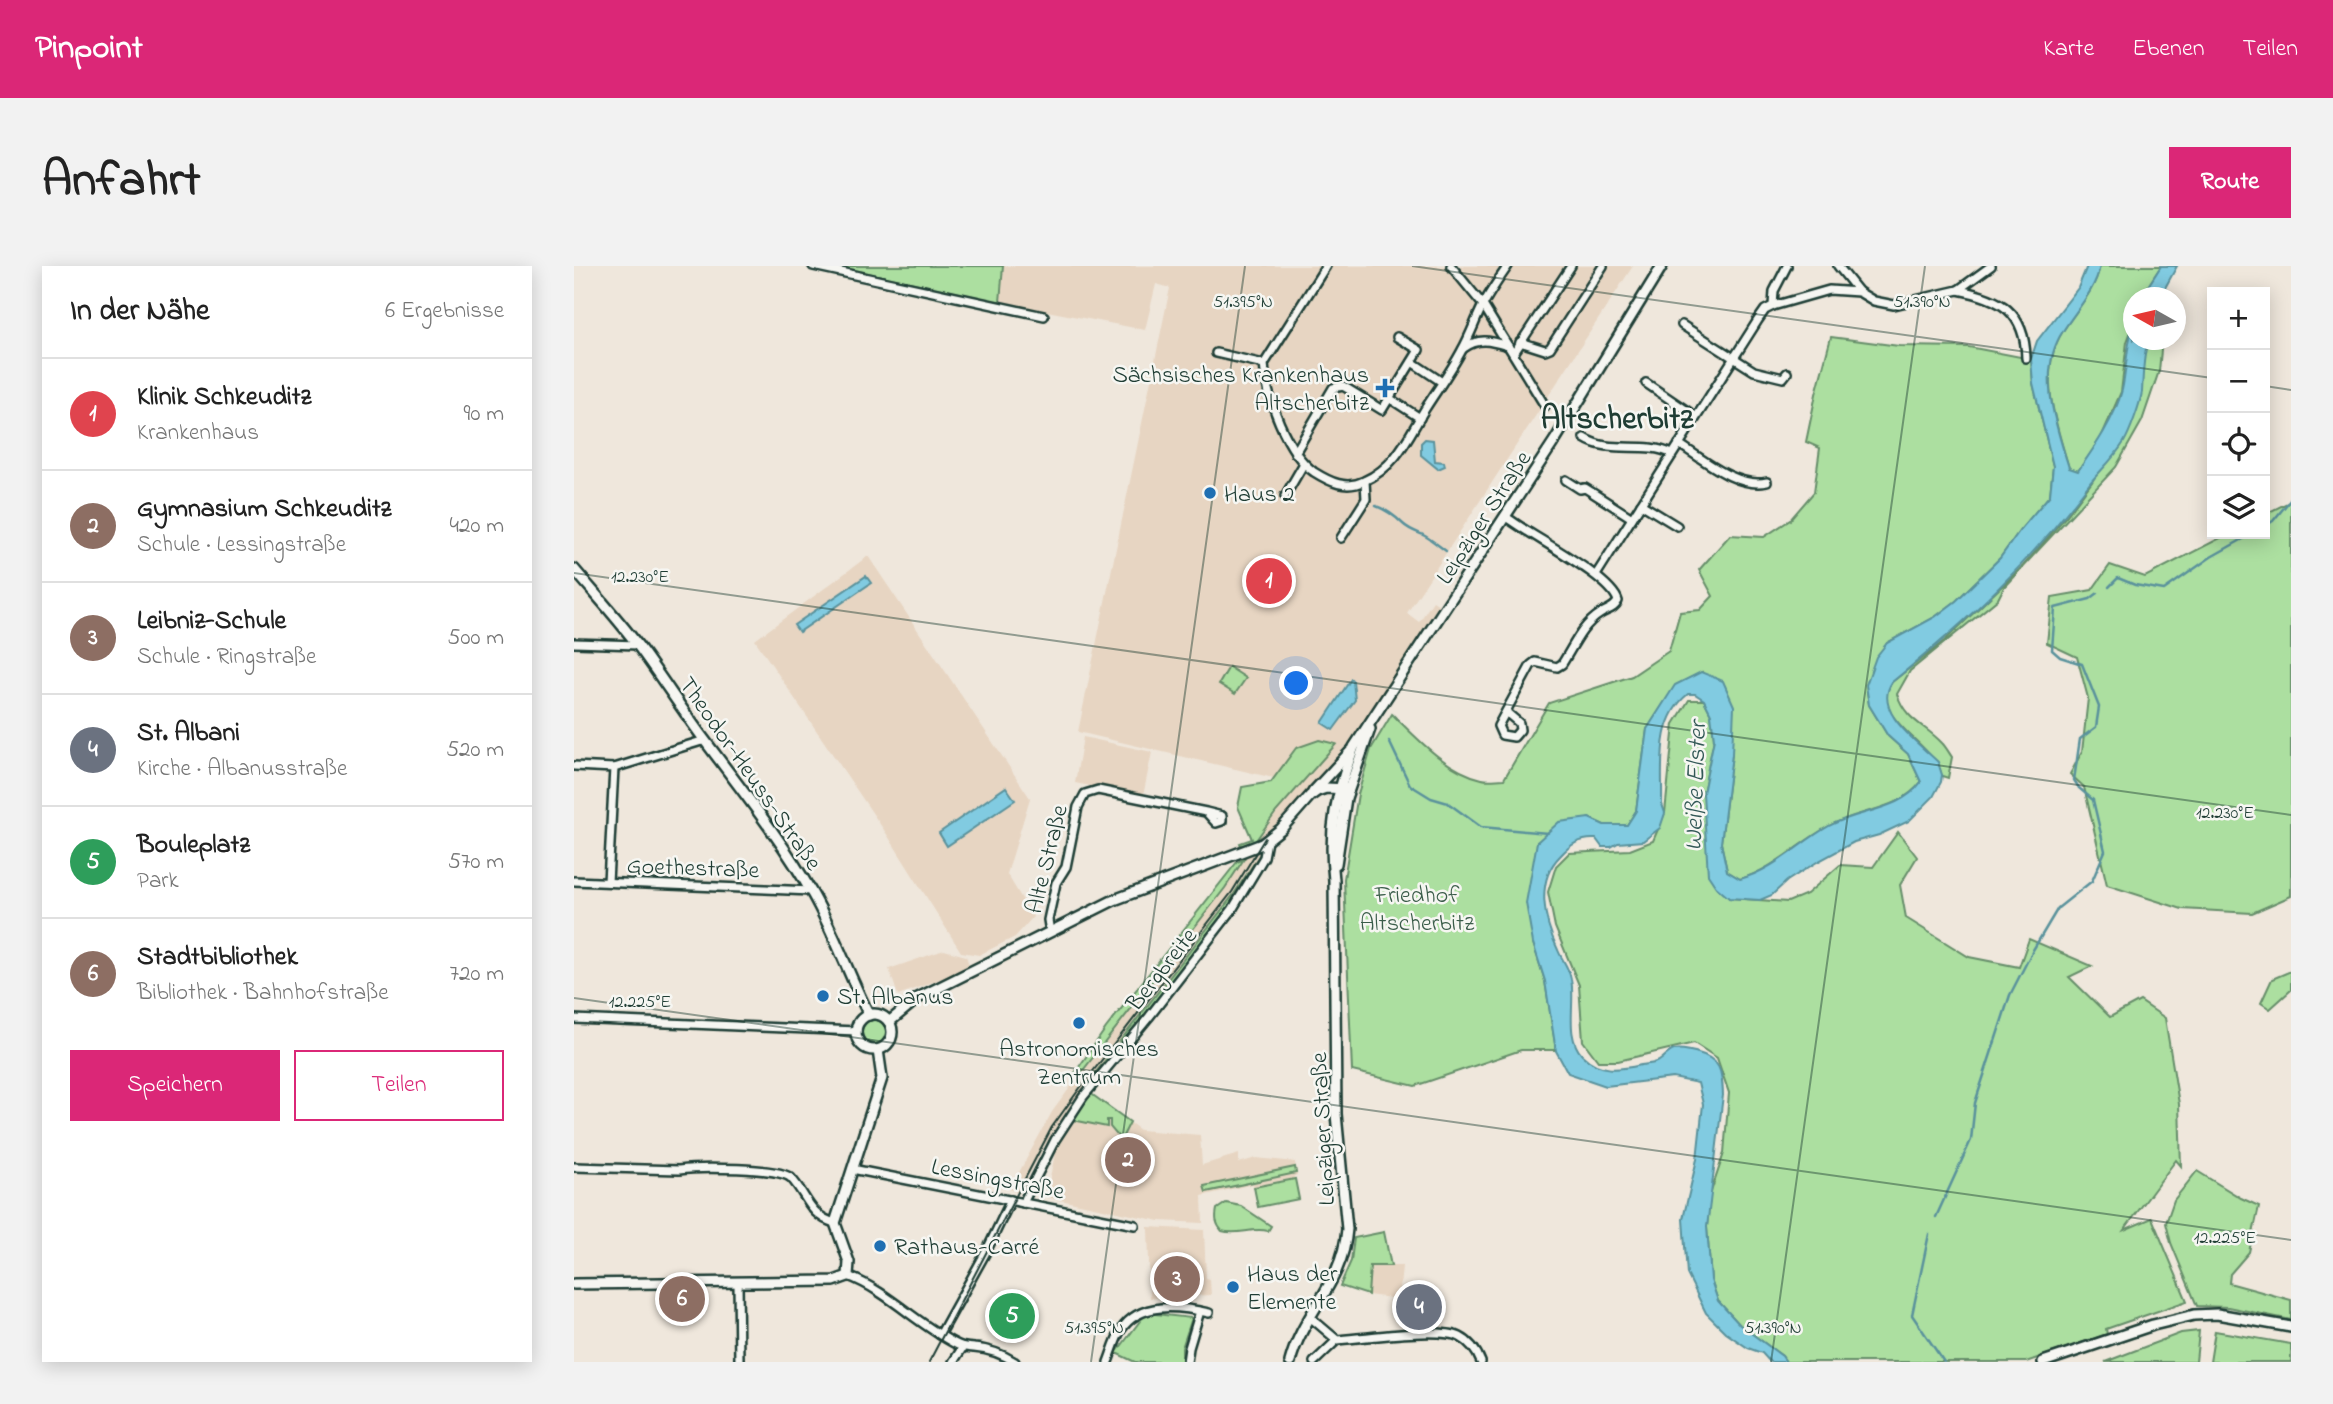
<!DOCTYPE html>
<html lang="de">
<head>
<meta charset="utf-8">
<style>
  body { margin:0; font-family:"Indie Flower",sans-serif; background:#f2f2f2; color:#222 }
  .controls { position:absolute; right:21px; top:21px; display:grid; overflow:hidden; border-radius:0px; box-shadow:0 4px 18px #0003 }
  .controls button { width:63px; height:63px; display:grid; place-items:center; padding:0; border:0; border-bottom:2px solid #e0e0e0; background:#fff; color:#222; font:35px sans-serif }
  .compass { position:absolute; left:1549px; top:21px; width:63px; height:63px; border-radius:50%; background:#fff; box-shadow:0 4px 18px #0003; rotate:278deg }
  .you { position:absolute; left:723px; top:418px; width:24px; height:24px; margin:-18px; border:5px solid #fff; border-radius:50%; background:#1a73e8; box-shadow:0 0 0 10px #1a73e833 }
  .badge { display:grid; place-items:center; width:46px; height:46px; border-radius:50%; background:#db2777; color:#fff; font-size:23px; font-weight:700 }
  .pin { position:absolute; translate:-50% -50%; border:4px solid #fff; box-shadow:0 2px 7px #0006 }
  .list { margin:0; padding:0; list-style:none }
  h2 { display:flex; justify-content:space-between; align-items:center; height:91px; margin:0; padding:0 28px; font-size:30px }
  h2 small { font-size:23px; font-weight:400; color:#767676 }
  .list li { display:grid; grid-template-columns:46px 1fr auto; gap:21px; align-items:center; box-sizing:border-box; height:112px; padding:0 28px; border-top:2px solid #e0e0e0 }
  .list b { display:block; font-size:26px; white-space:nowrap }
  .list p { margin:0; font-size:23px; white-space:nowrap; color:#767676 }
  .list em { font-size:23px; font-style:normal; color:#767676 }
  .actions { display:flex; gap:14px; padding:21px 28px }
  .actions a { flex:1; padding:16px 0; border:2px solid #db2777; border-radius:0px; text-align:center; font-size:24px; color:#db2777 }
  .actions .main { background:#db2777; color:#fff }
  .icon { flex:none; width:38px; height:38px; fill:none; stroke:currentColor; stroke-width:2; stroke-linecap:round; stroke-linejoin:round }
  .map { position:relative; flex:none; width:1717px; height:1096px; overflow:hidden; border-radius:0px }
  header { display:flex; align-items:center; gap:42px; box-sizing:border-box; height:98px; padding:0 35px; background:#db2777; color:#fff }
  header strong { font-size:33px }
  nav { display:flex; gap:38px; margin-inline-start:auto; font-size:24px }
  .intro { display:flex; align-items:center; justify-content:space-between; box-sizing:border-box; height:168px; padding:0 42px }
  h1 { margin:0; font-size:49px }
  .button { padding:18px 32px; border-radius:0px; background:#db2777; color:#fff; font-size:24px; font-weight:700 }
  main { display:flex; gap:42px; padding:0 42px }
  aside { flex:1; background:#fff; border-radius:0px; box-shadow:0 4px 18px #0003 }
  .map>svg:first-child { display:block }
</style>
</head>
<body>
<header>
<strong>Pinpoint</strong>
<nav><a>Karte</a><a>Ebenen</a><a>Teilen</a></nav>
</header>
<div class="intro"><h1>Anfahrt</h1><a class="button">Route</a></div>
<main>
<aside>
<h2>In der Nähe<small>6 Ergebnisse</small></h2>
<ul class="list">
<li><span class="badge" style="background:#e0444e">1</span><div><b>Klinik Schkeuditz</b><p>Krankenhaus</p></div><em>90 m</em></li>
<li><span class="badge" style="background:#8d6e63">2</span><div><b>Gymnasium Schkeuditz</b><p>Schule · Lessingstraße</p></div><em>420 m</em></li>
<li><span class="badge" style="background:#8d6e63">3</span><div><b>Leibniz-Schule</b><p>Schule · Ringstraße</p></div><em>500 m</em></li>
<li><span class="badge" style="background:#6b7280">4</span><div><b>St. Albani</b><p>Kirche · Albanusstraße</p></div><em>520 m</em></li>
<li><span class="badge" style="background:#2e9e5b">5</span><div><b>Bouleplatz</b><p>Park</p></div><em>570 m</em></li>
<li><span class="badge" style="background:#8d6e63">6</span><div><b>Stadtbibliothek</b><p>Bibliothek · Bahnhofstraße</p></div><em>720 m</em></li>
</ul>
<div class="actions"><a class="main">Speichern</a><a>Teilen</a></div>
</aside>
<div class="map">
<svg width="1717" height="1096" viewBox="0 0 1717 1096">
  <rect width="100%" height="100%" fill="#efe7dc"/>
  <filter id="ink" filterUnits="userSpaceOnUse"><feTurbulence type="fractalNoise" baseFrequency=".0143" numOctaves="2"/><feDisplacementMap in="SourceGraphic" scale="14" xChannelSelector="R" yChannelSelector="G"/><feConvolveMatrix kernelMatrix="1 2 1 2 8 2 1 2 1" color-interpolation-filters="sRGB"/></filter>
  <g filter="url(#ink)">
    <g fill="#e7d5c2">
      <path d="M429 0H1059L833 347 845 356 859 335 865 339 788 462 709 551 660 628 498 837 471 879 445 927 436 923 478 846 503 812 651 622 691 560 725 518 504 466 596 22 582 18 571 64 426 36Z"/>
      <path d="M294 290 456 532 433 608 459 651 441 671 405 689 387 686 314 570 181 374Z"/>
      <path d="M509 471 578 486 569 530 501 517Z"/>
      <path d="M370 684 392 690 396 702 324 729 315 703Z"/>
      <path d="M516 827 566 864 626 869 628 899 665 888V897L682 892 721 896 723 909 720 910 725 933 684 941 679 918 628 930 629 957 586 955 472 931 483 878Z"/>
      <path d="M574 961 630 964 632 1012 636 1013 637 1029 576 1032Z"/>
      <path d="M796 1000H828L825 1033 794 1029Z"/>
    </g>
    <g fill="#acdfa0" stroke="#668e6a" stroke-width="2">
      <path d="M262 0H429L426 36Z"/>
      <path d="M1526 0H1587L1567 31 1560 32 1559 60 1553 76 1547 126 1526 174 1504 205 1495 202C1483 160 1462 107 1489 65 1502 44 1521 25 1526 0Z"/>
      <path d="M1257 71 1325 80 1395 81 1457 93 1459 117 1479 200 1476 229 1446 264 1426 292 1382 335 1361 351 1313 377 1292 419 1295 439 1314 470 1334 488 1347 516C1325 545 1285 543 1255 560 1224 577 1200 603 1166 613L1153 605 1147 577 1158 488 1128 406 1102 419 1073 463 1062 545 1053 559H1030L1015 552 963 576 959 677 971 715 982 784H947L841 820 778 805 770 613 784 528 797 483 818 448C843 472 872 505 908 513 915 515 923 513 930 513L975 437 1058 410 1095 385 1106 346 1126 344 1139 330 1125 304 1156 269 1190 271 1216 254 1240 226 1246 182 1232 176 1242 128Z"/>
      <path d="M1574 74H1588L1585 105 1568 155 1542 201 1430 321 1424 333 1336 405 1323 428C1332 455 1350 458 1368 477 1372 481 1375 487 1378 491L1374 512 1368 510C1362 478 1293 452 1318 416L1370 375 1407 340 1449 300 1493 249 1518 216 1567 129 1569 92Z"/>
      <path d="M1717 235V630L1678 647 1608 643 1533 619 1510 521 1496 508 1508 486 1514 432 1503 391 1473 377 1478 331 1518 324 1536 299 1571 311 1654 268H1691V248Z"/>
      <path d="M655 401 672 412 661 428 645 418Z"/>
      <path d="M1115 434H1130L1137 448 1140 473 1129 527 1155 632 1214 636 1233 628 1266 599 1299 601 1324 566 1343 591 1326 619 1332 652 1395 691 1445 701 1455 673 1518 700 1495 711 1536 751 1566 735 1591 752 1605 838 1607 900 1602 894 1550 964 1578 952 1613 1035 1532 1063 1533 1068 1452 1096H1212L1208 1090 1166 1059 1144 1035 1137 1014 1133 961 1136 929 1150 887 1155 827 1143 792 1120 777 1044 795H1024L1009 775 1005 719 981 661 974 626 982 600 995 587 1056 584 1079 575 1091 547 1100 458Z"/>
      <path d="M745 474 762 478 702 546 680 577 668 582 666 577 678 573 664 541 668 521 697 516 722 482Z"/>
      <path d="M686 588 687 590 644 657 535 795 512 819 660 628Z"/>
      <path d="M670 593 651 622 503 812 498 811 532 762 663 596Z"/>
      <path d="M1717 705V724L1696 743 1687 737 1698 713Z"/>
      <circle cx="300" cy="766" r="12"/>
      <path d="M516 827 556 856 547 874 536 861V854H533V861L499 854Z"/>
      <path d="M721 901 722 907 632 926 630 920Z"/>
      <path d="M1623 905 1667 932 1685 940 1675 986 1656 1008 1655 1017 1717 1034V1054L1654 1041 1623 1040 1597 977 1592 957 1600 934Z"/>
      <path d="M721 913 725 933 684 941 680 921Z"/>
      <path d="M652 937 667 940 697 960 694 965C678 961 663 970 648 965 642 958 641 953 643 943Z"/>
      <path d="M810 966 817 1000H796L794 1029 766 1020 777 995 780 972Z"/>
      <path d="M443 1038 451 1042 437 1066 425 1058 437 1041Z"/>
      <path d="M572 1047 618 1052 608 1082V1096H561L542 1087Z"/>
      <path d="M1625 1065 1622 1096H1531L1607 1067Z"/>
      <path d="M1641 1065 1717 1078V1096H1636Z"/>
    </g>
    <g fill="#81cbe1" stroke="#5a929c" stroke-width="2">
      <path d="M1513 0H1526C1521 25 1502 44 1489 65 1462 106 1482 160 1495 202L1504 205C1520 182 1541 152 1548 124 1553 102 1552 81 1559 60L1560 74H1574C1569 91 1569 108 1568 126 1566 138 1556 166 1550 176 1541 191 1527 204 1516 217 1456 297 1395 354 1318 416 1298 446 1345 477 1364 496L1368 509 1367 516 1359 531 1335 555 1305 569 1280 576 1243 596 1213 615 1198 629 1186 634 1155 632 1142 621 1134 609 1129 527 1140 473 1137 448 1130 434 1121 428H1114C1081 455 1089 500 1088 538L1091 547 1086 562 1069 575 1044 577 1037 581H1028L1022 573C1006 572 997 578 986 590 961 615 970 655 984 684 988 694 995 702 997 713 1002 737 990 769 1008 789 1026 807 1045 804 1067 799 1072 798 1079 798 1083 796 1090 793 1093 786 1100 784 1107 782 1114 785 1121 786 1147 793 1148 804 1149 829L1133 961 1137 1014 1144 1035 1166 1059 1208 1090 1212 1096H1196L1188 1087 1174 1082 1152 1067 1132 1047 1113 1008 1109 953 1123 893 1129 838 1124 817 1099 812 1032 820 994 807 982 785 971 715 959 677 952 637 963 576 985 556 1015 552 1030 559H1053L1062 545 1073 463 1101 419 1127 406 1149 415 1160 440 1158 488 1147 577 1153 605 1166 613C1200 604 1225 577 1255 560 1284 544 1327 545 1347 516L1334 488 1314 470 1295 439 1292 419 1302 391 1313 377 1361 351 1382 335 1426 292 1446 264 1476 229 1479 200 1459 117 1457 93 1463 75 1504 22Z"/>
      <path d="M1587 0H1603L1586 31H1567Z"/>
      <path d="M851 173 859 174 861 195 870 196 871 200 864 203 847 189V177Z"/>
      <path d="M292 310 297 317 225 366 220 359Z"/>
      <path d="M777 413 779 415 781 434 759 464 748 457Z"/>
      <path d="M432 521 441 534 373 580 365 567Z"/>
    </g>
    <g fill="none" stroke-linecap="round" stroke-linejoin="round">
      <g stroke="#5a929c" stroke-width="2.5">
        <path d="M802 240C813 244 821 250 829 258 834 263 842 266 849 269 857 273 865 280 872 285"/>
        <path d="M1691 260 1699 255 1717 233"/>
        <path d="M1535 321 1544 312 1561 319 1590 324 1637 291 1678 268"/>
        <path d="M815 475 836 519 857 532 874 537 907 561 974 567"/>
        <path d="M1362 951 1397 874 1401 837 1436 729 1459 684 1484 642 1518 615 1531 585 1519 534 1505 522 1500 514 1506 473 1522 461 1525 441 1508 398 1486 391 1478 384 1481 342 1516 333 1524 327"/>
        <path d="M1355 968 1338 1049 1370 1096"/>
      </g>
      <defs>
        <g id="minor">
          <path d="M239 0 470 50"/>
          <path d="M752 0 690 98C692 131 713 187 740 206 756 216 772 224 790 215 822 201 834 171 851 143 863 124 877 105 888 84 896 70 901 55 908 41 915 27 925 13 934 0"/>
          <path d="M877 0 909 39 971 140"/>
          <path d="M1213 0 1200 25 1199 40 1255 24 1285 26"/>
          <path d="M1264 0 1285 26 1300 35 1320 39 1384 24 1417 0"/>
          <path d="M1384 24C1427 32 1451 46 1452 92"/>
          <path d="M1108 59 1180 105 1209 112 1213 107"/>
          <path d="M946 76 971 84 976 82 1029 0"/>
          <path d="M890 82C905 71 917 75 934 80"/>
          <path d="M642 87 690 98"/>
          <path d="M940 87 997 0"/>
          <path d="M838 96 868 116"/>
          <path d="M1072 117 1122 151"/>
          <path d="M815 132 846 152"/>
          <path d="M1010 172C1036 189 1071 174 1098 188"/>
          <path d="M1105 178C1129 193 1163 223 1193 216"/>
          <path d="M721 187 759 122 769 120 808 144 845 84 823 71"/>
          <path d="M992 214 1006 223 1011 222 1058 252"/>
          <path d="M711 230 729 199"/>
          <path d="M1067 238 1103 260"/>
          <path d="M931 250C954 269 1037 310 1044 335 1040 343 1034 343 1026 348 1008 359 999 381 988 398L983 401 961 396 957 399 924 460 928 469 940 471 946 464 945 457 932 446"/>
          <path d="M767 272 792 233 791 215"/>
          <path d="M1022 309 1184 54 1191 44 1199 40"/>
          <path d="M0 377 64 379"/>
          <path d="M0 500 40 502 131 474"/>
          <path d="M0 615 237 625"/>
          <path d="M34 616 40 502"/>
          <path d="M476 666 474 654 482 617 492 601 504 541 511 528 524 524 632 546 642 557 648 555V550L632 546"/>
          <path d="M0 753 283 765"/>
          <path d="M0 901 105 904C123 901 206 901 217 912 233 929 235 950 261 957"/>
          <path d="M278 903 561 959"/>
          <path d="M449 937 481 874 509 831 575 751 658 644 690 591 693 575"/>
          <path d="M274 1010C314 1025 345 1060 384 1079 390 1082 394 1081 400 1082 414 1083 430 1089 441 1096"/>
          <path d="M164 1017 165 1096"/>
          <path d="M736 1051 763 1074"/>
          <path d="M366 1069 412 986 437 934"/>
          <path d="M379 1096 389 1081"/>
          <path d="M534 1096C538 1086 541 1074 547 1064 566 1035 605 1040 635 1047"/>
          <path d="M613 1096 615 1082 626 1045"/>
          <path d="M740 1096 763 1074C789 1072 865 1061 886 1071 896 1076 903 1086 907 1096"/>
        </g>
        <g id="tertiary">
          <path d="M0 303C22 329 45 354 65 381 87 411 107 442 129 472 167 523 208 574 239 629 261 668 275 710 295 749"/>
          <path d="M739 526 777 485"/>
          <path d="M762 598 772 532 796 463"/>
          <circle cx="300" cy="766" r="18"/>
          <path d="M315 756 344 732 540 634 688 578 707 563 736 530 743 525 752 522 774 523"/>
          <path d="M0 1018 260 1015 274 1010 275 996 261 957 308 812 304 784"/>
          <path d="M716 1096C729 1046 769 1018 773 963L762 848 760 614C754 563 762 528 780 481L981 174 1088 0"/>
          <path d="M1469 1096 1579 1059 1620 1049 1643 1048 1717 1061"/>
        </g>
      </defs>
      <use href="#minor" stroke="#1f3d34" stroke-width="12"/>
      <use href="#tertiary" stroke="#1f3d34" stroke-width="14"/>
      <use href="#minor" stroke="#f6f6f2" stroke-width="7"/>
      <use href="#tertiary" stroke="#f6f6f2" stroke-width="9"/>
      <path stroke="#1f3d34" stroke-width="2" d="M355 1096 478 861 506 822 658 626 691 572"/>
    </g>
  </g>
  <path fill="none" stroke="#1f3d34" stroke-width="2" stroke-opacity="0.45" d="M838 0 1638 112M1691 120 1717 124M0 307 1717 549M0 732 1717 974M517 1096 671 0M1197 1096 1351 0"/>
  <g fill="#1f6fb2" stroke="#f6f6f2" stroke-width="2.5">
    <path d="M807.5 111.5h7v7h7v7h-7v7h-7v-7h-7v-7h7z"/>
    <circle cx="636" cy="227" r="7"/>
    <circle cx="249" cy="730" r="7"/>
    <circle cx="505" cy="757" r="7"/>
    <circle cx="306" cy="980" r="7"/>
    <circle cx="659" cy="1021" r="7"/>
  </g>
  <g text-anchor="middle" stroke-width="5" stroke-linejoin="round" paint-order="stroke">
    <g font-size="24" fill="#1f3d34" stroke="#f6f6f2" text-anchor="start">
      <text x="795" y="116" text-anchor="end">Sächsisches Krankenhaus<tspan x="795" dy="28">Altscherbitz</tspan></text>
      <text x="650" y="235">Haus 2</text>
      <text x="263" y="738">St. Albanus</text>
      <text x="505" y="790" text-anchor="middle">Astronomisches<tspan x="505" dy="28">Zentrum</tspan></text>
      <text x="320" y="988">Rathaus-Carré</text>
      <text x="673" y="1015">Haus der<tspan x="673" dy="28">Elemente</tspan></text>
    </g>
    <g font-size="24" fill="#1f3d34" stroke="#f6f6f2">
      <text transform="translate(909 251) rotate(-57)" y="8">Leipziger Straße</text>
      <text transform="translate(177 507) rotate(55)" y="8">Theodor-Heuss-Straße</text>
      <text transform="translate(472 593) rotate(-76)" y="8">Alte Straße</text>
      <text transform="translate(119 601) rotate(2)" y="8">Goethestraße</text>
      <text transform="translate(587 703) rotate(-52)" y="8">Bergbreite</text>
      <text transform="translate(748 863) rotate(-93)" y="8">Leipziger Straße</text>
      <text transform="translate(424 912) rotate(11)" y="8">Lessingstraße</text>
    </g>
    <g font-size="24" fill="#3b5d4a" stroke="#f6f6f2">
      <text x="843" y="636">Friedhof<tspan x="843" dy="28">Altscherbitz</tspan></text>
    </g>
    <g font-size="26" font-style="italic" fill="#335957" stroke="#f6f6f2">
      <text transform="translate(1120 520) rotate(-88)" y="9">Weiße Elster</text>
    </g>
    <g font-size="32" font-weight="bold" fill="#1f3d34" stroke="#f6f6f2">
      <text x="1043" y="162">Altscherbitz</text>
    </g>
  </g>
  <g font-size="18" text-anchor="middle" fill="#1f3d34" stroke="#f6f6f2" stroke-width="5" stroke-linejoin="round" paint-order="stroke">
    <text x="669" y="41">51.395°N</text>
    <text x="1348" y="41">51.390°N</text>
    <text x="66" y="316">12.230°E</text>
    <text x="1651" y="552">12.230°E</text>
    <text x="66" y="741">12.225°E</text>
    <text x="1651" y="977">12.225°E</text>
    <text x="520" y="1067">51.395°N</text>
    <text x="1199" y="1067">51.390°N</text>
  </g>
</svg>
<div class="controls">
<button>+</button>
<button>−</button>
<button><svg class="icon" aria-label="locate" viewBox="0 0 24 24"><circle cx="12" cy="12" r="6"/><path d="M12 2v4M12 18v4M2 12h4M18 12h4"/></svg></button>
<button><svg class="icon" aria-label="layers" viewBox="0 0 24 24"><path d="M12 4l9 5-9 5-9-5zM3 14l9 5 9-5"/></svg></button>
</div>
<svg class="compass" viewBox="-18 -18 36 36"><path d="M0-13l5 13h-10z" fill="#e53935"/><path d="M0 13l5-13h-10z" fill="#767676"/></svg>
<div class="you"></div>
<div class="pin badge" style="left:695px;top:315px;background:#e0444e">1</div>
<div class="pin badge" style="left:554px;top:894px;background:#8d6e63">2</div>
<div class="pin badge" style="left:603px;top:1013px;background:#8d6e63">3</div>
<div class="pin badge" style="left:845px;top:1041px;background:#6b7280">4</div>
<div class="pin badge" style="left:438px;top:1050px;background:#2e9e5b">5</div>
<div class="pin badge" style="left:108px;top:1033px;background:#8d6e63">6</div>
</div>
</main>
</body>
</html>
